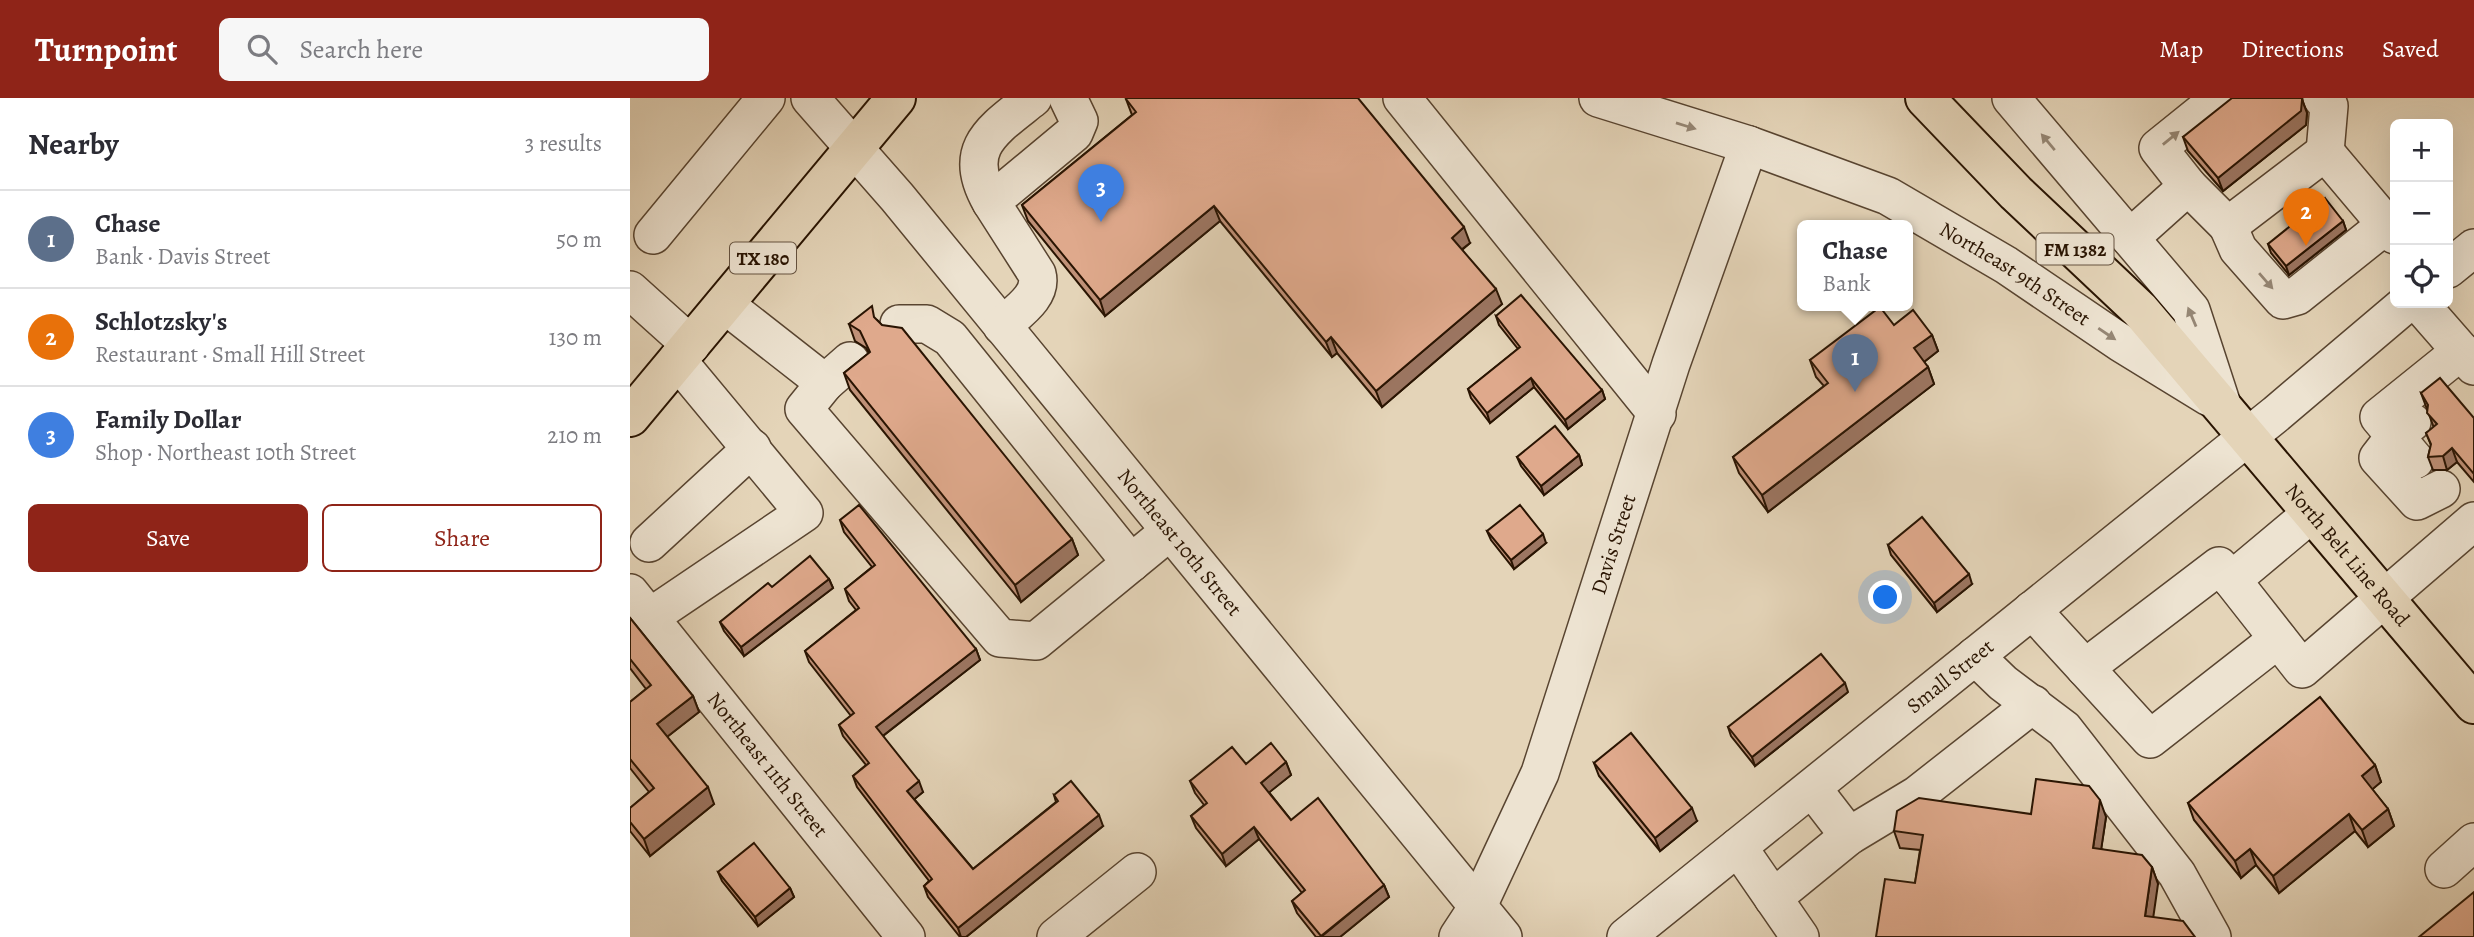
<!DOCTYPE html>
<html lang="en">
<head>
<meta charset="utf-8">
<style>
  body { margin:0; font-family:Alegreya,serif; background:#f7f7f7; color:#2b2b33 }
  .controls { position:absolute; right:21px; top:21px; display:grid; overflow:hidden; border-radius:10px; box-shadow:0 7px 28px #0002 }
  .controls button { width:63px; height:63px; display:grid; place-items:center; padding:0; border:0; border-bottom:2px solid #e1e1e2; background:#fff; color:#2b2b33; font:35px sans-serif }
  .you { position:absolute; left:1256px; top:500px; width:24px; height:24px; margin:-18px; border:5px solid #fff; border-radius:50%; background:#1a73e8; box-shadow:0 0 0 10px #1a73e833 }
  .badge { display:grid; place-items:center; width:46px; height:46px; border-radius:50%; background:#8f2418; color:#fff; font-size:23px; font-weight:700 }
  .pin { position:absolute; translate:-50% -58px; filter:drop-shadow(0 2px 4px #0008) }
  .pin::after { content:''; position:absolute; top:37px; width:24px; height:21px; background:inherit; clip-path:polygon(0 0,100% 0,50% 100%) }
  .popup { position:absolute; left:1167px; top:122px; width:116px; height:91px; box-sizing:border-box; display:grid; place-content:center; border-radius:10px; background:#fff; filter:drop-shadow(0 2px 5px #0005); font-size:23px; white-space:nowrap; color:#7c7c81 }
  .popup b { font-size:26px; color:#2b2b33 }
  .popup::after { content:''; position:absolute; left:50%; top:100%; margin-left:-14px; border:14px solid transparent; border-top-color:#fff }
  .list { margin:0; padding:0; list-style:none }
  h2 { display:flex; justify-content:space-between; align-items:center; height:91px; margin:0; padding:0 28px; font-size:30px }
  h2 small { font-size:23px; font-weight:400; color:#7c7c81 }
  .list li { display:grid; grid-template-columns:46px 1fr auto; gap:21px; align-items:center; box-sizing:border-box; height:98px; padding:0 28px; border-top:2px solid #e1e1e2 }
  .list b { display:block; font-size:26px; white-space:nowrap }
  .list p { margin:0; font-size:23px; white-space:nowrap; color:#7c7c81 }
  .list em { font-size:23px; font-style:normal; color:#7c7c81 }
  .actions { display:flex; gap:14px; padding:21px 28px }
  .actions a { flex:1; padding:16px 0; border:2px solid #8f2418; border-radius:10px; text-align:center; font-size:24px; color:#8f2418 }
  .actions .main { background:#8f2418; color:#fff }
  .icon { flex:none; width:38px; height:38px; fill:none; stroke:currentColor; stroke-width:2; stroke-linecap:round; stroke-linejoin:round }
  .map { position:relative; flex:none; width:1844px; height:839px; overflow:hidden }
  header { display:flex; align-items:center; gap:42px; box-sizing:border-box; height:98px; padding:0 35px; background:#8f2418; color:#fff }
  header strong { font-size:33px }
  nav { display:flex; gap:38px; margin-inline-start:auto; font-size:24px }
  .search { width:490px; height:63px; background:#f7f7f7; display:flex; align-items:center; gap:18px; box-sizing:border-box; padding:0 24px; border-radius:10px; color:#7c7c81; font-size:26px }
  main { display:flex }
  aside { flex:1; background:#fff }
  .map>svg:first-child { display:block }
</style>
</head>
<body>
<header>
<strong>Turnpoint</strong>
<div class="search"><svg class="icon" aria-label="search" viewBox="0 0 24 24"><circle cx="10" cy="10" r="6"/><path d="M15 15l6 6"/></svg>Search here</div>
<nav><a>Map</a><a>Directions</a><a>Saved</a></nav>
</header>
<main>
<aside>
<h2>Nearby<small>3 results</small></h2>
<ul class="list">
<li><span class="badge" style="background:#5c6f8a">1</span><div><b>Chase</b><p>Bank · Davis Street</p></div><em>50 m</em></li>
<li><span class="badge" style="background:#e8710a">2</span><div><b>Schlotzsky's</b><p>Restaurant · Small Hill Street</p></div><em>130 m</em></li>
<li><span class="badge" style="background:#3f7fe0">3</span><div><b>Family Dollar</b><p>Shop · Northeast 10th Street</p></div><em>210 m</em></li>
</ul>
<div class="actions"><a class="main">Save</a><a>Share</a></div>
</aside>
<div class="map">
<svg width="1844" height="839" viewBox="0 0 1844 839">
  <rect width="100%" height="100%" fill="#e4d4b8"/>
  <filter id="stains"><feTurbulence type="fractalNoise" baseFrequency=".00286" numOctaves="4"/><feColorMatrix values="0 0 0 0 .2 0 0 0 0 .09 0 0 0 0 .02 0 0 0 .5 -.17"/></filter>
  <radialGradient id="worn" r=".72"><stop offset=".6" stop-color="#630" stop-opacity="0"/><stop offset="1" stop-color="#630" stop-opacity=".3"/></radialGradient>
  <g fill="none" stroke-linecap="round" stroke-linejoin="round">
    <defs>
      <g id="minor">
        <path id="s1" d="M180 0 267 99 873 839"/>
        <path d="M772 0 1027 316"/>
        <path id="s2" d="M968 0 1119 47 1258 98 1376 167 1491 245 1579 299"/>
        <path d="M1381 0 1561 212 1592 307"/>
        <path d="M1692 0 1699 8 1695 54"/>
        <path d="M1558 88 1528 50 1590 0"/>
        <path d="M361 104C330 50 363 32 403 0"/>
        <path d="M1598 128 1608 151 1653 202 1667 198 1756 127"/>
        <path d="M23 137 136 0"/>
        <path d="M1500 140 1558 88 1598 128 1695 54 1765 137"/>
        <path d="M1818 171 1844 150"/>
        <path d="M0 192 61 247"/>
        <path d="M1789 205 1844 268"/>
        <path d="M94 206 195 285 174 311 370 540 406 543 540 433"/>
        <path d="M269 226H297L320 240 501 465"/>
        <path d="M372 228C387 214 413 198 407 176L361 104 444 35 449 23 438 0"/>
        <path d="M195 285 220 263"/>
        <path d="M1782 324 1765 338 1748 360 1787 403 1811 391"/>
        <path d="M1785 362 1749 319 1831 253"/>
        <path d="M1682 415 1602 482 1672 571 1844 423"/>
        <path d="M19 445 122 350"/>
        <path id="s3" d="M0 495 276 839"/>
        <path d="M1402 512 1520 641 1648 541"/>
        <path d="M20 519 174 415 47 262"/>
        <path d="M1345 558 1373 585 1434 631 1547 776 1582 839"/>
        <path d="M1455 570 1589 468 1602 482"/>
        <path d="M1182 690 1219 738"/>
        <path d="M1108 749 1170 839"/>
        <path d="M1814 771 1844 744"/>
        <path d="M1143 800 1219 738 1287 697 1403 606"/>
        <path d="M426 839 507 774"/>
        <path id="s4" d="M828 839 847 810 910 675 1041 266 1119 47"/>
        <path id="s5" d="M996 839 1646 316 1777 205"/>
      </g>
      <g id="major">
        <path id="s6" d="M1295 0 1386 95 1510 212 1844 606"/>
        <path d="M0 319 266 0"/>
      </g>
    </defs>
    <use href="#minor" stroke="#584430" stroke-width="40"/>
    <use href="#major" stroke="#291402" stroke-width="42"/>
    <use href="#minor" stroke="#ede3d1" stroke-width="37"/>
    <use href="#major" stroke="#e4d4b8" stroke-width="38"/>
  </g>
  <g fill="#c09178" stroke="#291402" stroke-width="2">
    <path d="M496 1 840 145 832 152 872 206 752 309 707 255 702 259 590 123 475 218 398 123 392 107 502 17Z"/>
    <path d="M1672 1 1677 15 1676 27 1593 93 1558 53 1553 39Z"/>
    <path d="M1713 123 1716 132 1659 177 1641 155 1638 146Z"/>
    <path d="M866 218 972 292 975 301 938 331 904 289 860 325 841 300 838 291 888 251 869 227Z"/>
    <path d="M247 222 442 441 448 457 391 504 220 292 214 275 239 255 236 250 225 243 219 226Z"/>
    <path d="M1264 227 1302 237 1308 253 1294 264 1298 269 1304 286 1138 414 1109 375 1103 359 1194 288 1186 279 1180 262Z"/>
    <path d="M1791 295 1844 320V384L1827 364 1817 372H1803L1798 359 1801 347 1796 335 1804 330Z"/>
    <path d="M949 357 952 367 914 397 891 368 887 359Z"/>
    <path d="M210 422 346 551 350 562 253 638 293 694 284 701 343 771 426 704 424 697 473 728 336 839H330L298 799 294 788 299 783 227 689 223 678 236 667 213 638 209 627 221 618 179 564 175 553 226 512 219 503 215 491 242 469 214 434Z"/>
    <path d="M857 433 916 445 884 471 861 442Z"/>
    <path d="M1258 447 1342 486 1307 514 1261 457Z"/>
    <path d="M199 481 203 490 114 558 94 533 90 524 142 489Z"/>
    <path d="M0 520 63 598 69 614 37 639 84 706 20 758 0 733V710L19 694 0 670V604L16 591 0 570Z"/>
    <path d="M1218 594 1125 668 1101 638 1098 629Z"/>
    <path d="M656 664 661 677 639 694 661 722 754 787 759 799 710 839H686L667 815 662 803 672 795 629 741 596 768 566 730 561 718 574 707 565 695 560 683 616 666Z"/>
    <path d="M964 665 1067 723 1030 753 969 678Z"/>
    <path d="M1745 667 1751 684 1742 691 1758 711 1764 728 1738 749 1725 733 1649 795 1626 767 1611 780 1564 722 1558 705Z"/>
    <path d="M1476 719 1471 751 1522 769 1528 786 1285 785 1290 752 1270 750 1264 733Z"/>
    <path d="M88 774 160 790 164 799 128 828 92 783Z"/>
  </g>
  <g fill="#9c7662" stroke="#291402" stroke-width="2">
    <path d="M1672 2 1677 15 1676 27 1593 93 1588 80Z"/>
    <path d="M584 108 590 123 475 218 470 202Z"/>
    <path d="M1713 123 1716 132 1659 177 1656 168Z"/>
    <path d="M834 129 840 145 827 155 822 140Z"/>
    <path d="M866 191 872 206 752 309 746 293Z"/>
    <path d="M1302 237 1308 253 1290 267 1284 250Z"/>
    <path d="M701 239 707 255 702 259 696 244Z"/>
    <path d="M1298 269 1304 286 1138 414 1132 397Z"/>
    <path d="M901 280 904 289 860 325 857 315Z"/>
    <path d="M972 292 975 301 938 331 935 322Z"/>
    <path d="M1822 350 1827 364 1817 372 1813 358Z"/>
    <path d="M949 357 952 367 914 397 911 388Z"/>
    <path d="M913 436 916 445 884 471 881 462Z"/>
    <path d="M442 441 448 457 391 504 385 487Z"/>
    <path d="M1339 476 1342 486 1307 514 1304 505Z"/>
    <path d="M199 481 203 490 114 558 111 549Z"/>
    <path d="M346 551 350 562 250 640 246 629Z"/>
    <path d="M1215 585 1218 594 1125 668 1122 659Z"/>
    <path d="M63 598 69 614 33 642 27 626Z"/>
    <path d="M656 664 661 677 636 697 631 685Z"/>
    <path d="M1745 667 1751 684 1738 695 1732 678Z"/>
    <path d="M289 683 293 694 281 704 277 693Z"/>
    <path d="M78 689 84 706 20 758 14 741Z"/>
    <path d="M1470 702 1476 719 1469 766 1463 750Z"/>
    <path d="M1062 710 1067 723 1030 753 1025 740Z"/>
    <path d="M1758 711 1764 728 1738 749 1732 732Z"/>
    <path d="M1719 716 1725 733 1649 795 1643 778Z"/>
    <path d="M469 717 473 728 336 839H331L328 830Z"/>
    <path d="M624 729 629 741 596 768 592 756Z"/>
    <path d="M1620 751 1626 767 1611 780 1605 763Z"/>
    <path d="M1522 769 1528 786 1521 835 1515 818Z"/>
    <path d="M754 787 759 799 710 839H691Z"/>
    <path d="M160 790 164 799 128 828 125 819Z"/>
  </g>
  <g fill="#dfa98c" stroke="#291402" stroke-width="2">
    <path d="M497 0H728L834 129 822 140 866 191 746 293 701 239 696 244 584 108 470 202 392 107 506 14 496 1Z"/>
    <path d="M1602 0H1672V2L1671 13 1588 80 1553 39Z"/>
    <path d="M1695 100 1713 123 1656 168 1638 146Z"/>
    <path d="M891 197 972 292 935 322 901 280 857 315 838 291 890 249 866 218Z"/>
    <path d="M242 208 244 219 252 227 272 230 442 441 385 487 214 275 240 254 230 233 219 226Z"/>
    <path d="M1250 209 1264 227 1283 212 1302 237 1284 250 1298 269 1132 397 1103 359 1198 285 1180 262Z"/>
    <path d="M1810 280 1844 320V376L1822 350 1813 358 1798 359 1801 346 1796 335 1807 326 1797 315 1798 307 1791 295Z"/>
    <path d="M925 328 949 357 911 388 887 359Z"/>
    <path d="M229 407 346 551 246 629 289 683 277 693 343 771 428 703 424 697 441 683 469 717 328 830 294 788 302 781 223 678 239 665 209 627 224 615 175 553 229 510 215 491 245 467 210 422Z"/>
    <path d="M890 407 913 436 881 462 857 433Z"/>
    <path d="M1292 419 1339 476 1304 505 1258 447Z"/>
    <path d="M180 458 199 481 111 549 90 524 138 485 142 489Z"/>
    <path d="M0 520 63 598 27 626 78 689 14 741 0 724V710L24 690 0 661V604L21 587 0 561Z"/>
    <path d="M1191 556 1215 585 1122 659 1098 629Z"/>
    <path d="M1690 599 1745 667 1732 678 1758 711 1732 732 1719 716 1643 778 1620 751 1605 763 1558 705Z"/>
    <path d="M1001 635 1062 710 1025 740 964 665Z"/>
    <path d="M641 645 656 664 631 685 661 722 688 700 754 787 691 838 662 803 675 792 624 729 592 756 561 718 577 705 560 683 602 649 616 666Z"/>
    <path d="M1406 681 1459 688 1470 702 1463 750 1512 757 1522 769 1515 818 1553 823 1565 839H1246L1255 781 1285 785 1293 737 1264 733 1267 713 1289 700 1401 716Z"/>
    <path d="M124 745 160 790 125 819 88 774Z"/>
    <path d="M1844 794V839H1789Z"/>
  </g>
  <defs><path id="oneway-solid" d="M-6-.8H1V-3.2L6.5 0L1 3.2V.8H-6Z" transform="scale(1.75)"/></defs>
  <g fill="#958674">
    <use href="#oneway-solid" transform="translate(1056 28) rotate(17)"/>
    <use href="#oneway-solid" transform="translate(1541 40) rotate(-39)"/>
    <use href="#oneway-solid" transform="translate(1418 44) rotate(-130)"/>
    <use href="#oneway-solid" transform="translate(1636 183) rotate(49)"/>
    <use href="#oneway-solid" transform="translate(1562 219) rotate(-113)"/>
    <use href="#oneway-solid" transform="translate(1477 236) rotate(34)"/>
  </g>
  <g text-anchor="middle" stroke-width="5" stroke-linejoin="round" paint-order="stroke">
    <g fill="#ede3d1" stroke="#645240" stroke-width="2">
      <rect x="1406.5" y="135.5" width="77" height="31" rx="5"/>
      <rect x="100" y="144.5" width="66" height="31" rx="5"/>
    </g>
    <g font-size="19" font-weight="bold" fill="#291402">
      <text x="1445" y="158">FM 1382</text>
      <text x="133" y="167">TX 180</text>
    </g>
    <g font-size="21" fill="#291402" stroke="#ede3d1">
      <text dy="7" stroke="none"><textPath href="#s2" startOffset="455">Northeast 9th Street</textPath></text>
      <text dy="7" stroke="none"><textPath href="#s1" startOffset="578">Northeast 10th Street</textPath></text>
      <text dy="7" stroke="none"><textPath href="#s4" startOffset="424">Davis Street</textPath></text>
      <text dy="7" stroke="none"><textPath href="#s6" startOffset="623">North Belt Line Road</textPath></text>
      <text dy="7" stroke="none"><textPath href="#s5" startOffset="416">Small Street</textPath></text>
      <text dy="7" stroke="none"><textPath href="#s3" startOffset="220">Northeast 11th Street</textPath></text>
    </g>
  </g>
  <rect width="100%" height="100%" filter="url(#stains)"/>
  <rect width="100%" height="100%" fill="url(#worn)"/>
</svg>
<div class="controls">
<button>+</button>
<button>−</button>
<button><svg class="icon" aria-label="locate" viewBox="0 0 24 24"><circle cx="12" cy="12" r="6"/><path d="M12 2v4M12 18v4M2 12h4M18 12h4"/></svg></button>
</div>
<div class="you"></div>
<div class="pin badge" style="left:1225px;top:294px;background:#5c6f8a">1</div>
<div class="popup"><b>Chase</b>Bank</div>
<div class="pin badge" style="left:1676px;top:148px;background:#e8710a">2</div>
<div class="pin badge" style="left:471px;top:124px;background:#3f7fe0">3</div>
</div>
</main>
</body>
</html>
